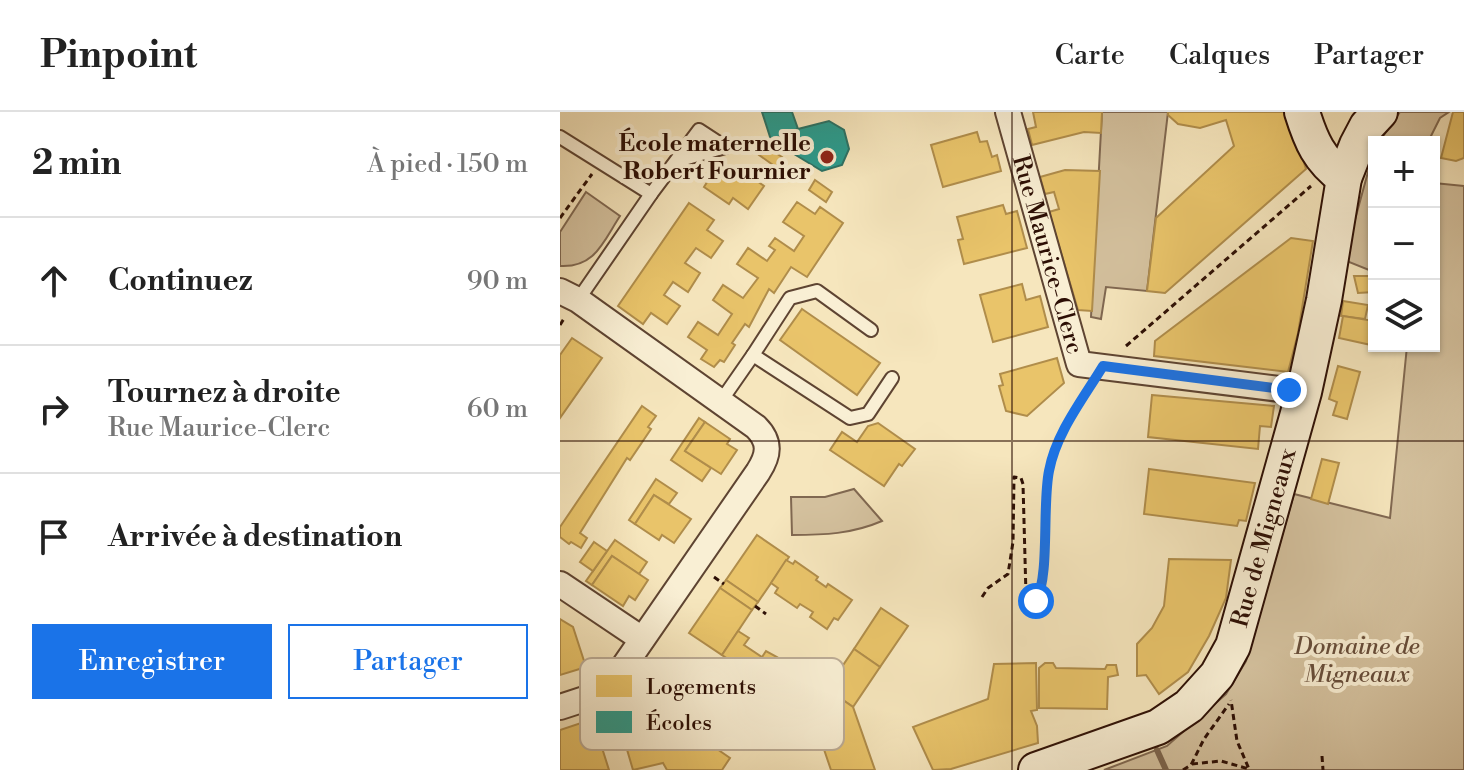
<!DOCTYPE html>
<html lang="fr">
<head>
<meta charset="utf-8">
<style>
  body { margin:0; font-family:"Libre Bodoni",serif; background:#f2f2f2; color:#222 }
  .controls { position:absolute; right:24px; top:24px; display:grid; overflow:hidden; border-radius:0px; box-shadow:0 2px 6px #0004 }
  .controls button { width:72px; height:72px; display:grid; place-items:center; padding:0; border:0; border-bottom:2px solid #e0e0e0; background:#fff; color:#222; font:40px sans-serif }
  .stop { position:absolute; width:24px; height:24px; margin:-18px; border:6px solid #1a73e8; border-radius:50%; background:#fff }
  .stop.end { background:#1a73e8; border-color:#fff; box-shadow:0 2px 8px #0008 }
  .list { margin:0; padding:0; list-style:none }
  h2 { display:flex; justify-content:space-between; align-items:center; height:104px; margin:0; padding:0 32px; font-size:34px }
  h2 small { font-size:26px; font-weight:400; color:#767676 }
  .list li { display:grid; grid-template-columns:52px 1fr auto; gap:24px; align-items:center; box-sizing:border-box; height:128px; padding:0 32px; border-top:2px solid #e0e0e0 }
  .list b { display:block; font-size:30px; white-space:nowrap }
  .list p { margin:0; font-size:26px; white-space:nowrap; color:#767676 }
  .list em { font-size:26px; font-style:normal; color:#767676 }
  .actions { display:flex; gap:16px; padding:24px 32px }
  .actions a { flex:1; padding:18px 0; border:2px solid #1a73e8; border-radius:0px; text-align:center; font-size:28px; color:#1a73e8 }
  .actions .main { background:#1a73e8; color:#fff }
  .icon { flex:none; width:44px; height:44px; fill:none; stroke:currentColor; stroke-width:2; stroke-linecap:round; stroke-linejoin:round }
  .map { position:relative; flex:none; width:904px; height:658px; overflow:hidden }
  header { display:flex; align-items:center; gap:48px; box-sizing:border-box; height:112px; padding:0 40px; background:#fff; border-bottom:2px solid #e0e0e0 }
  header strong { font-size:38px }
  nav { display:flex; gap:44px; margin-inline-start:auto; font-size:28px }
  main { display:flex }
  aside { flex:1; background:#fff }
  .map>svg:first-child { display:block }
</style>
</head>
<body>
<header>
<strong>Pinpoint</strong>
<nav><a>Carte</a><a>Calques</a><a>Partager</a></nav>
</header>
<main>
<aside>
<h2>2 min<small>À pied · 150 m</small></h2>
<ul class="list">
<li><svg class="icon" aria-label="ahead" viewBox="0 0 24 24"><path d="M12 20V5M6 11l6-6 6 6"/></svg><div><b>Continuez</b></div><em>90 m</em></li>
<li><svg class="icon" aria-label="right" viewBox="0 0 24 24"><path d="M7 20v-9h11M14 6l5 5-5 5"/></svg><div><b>Tournez à droite</b><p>Rue Maurice-Clerc</p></div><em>60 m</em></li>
<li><svg class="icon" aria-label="arrive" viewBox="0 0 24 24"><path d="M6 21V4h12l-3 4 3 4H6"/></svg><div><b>Arrivée à destination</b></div></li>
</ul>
<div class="actions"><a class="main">Enregistrer</a><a>Partager</a></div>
</aside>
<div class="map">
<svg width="904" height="658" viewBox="0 0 904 658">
  <rect width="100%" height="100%" fill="#f6e6bd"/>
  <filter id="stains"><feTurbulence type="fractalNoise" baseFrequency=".0025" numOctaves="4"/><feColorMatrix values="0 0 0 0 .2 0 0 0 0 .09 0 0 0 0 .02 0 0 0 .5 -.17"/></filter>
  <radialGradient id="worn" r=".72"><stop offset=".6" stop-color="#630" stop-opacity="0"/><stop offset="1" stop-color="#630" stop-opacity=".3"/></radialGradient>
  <g fill="#d4c19e" stroke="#806851" stroke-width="2">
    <path d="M542 0H608L587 179 546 175 541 207 531 205Z"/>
    <path d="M840 0H889L880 6 868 30H819Z"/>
    <path d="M814 38V160L784 148Z"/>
    <path d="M874 71 904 74V658H544L607 634 666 582 686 549 734 382 830 406 847 234H874Z"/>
    <path d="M26 80 60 104C43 130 35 156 0 154V120Z"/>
    <path d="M294 377 322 409C292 422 264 423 232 423L231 385H265Z"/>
  </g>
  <g fill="#e9c46a" stroke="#b08d4b" stroke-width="2">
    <path d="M473 0H542L541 21 524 20 472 33 468 17 476 15Z"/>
    <path d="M608 0H728L746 57 605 181 587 179 596 106 674 34 666 8 640 16 618 12 608 3Z"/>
    <path d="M893 0H904V46L896 49 881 46Z"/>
    <path d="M417 20 420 30 427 29 432 45 437 43 441 59 383 75 371 33Z"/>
    <path d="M205 34 222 45 216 55 199 43Z"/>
    <path d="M180 57 204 74 188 97 173 86 169 92 144 75 149 67 160 64 168 69 176 58Z"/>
    <path d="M505 58 540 59 532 199 518 198 489 100 499 97 494 80 485 82 480 65Z"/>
    <path d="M255 68 272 80 266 90 249 78Z"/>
    <path d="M237 90 255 102 260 95 283 111 247 165 231 155 214 181 209 177 189 215 185 212 172 231 175 233 164 250 160 248 154 255 141 247 147 238 128 225 138 210 158 223 172 202 153 188 163 173 183 186 198 166 177 152 188 136 207 149 215 138 209 134 215 126 234 139 244 124 223 110Z"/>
    <path d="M129 91 154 108 147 118 163 129 151 146 136 136 125 151 140 161 128 180 113 170 104 183 120 194 107 212 91 201 83 212 58 194Z"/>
    <path d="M443 93 446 102 457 99 467 136 404 152 398 128 403 127 397 105Z"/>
    <path d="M731 126 753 129 738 221 728 260 594 244 595 229Z"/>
    <path d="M794 164H814V180L798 181Z"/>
    <path d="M462 172 466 188 480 184 488 215 433 230 420 183Z"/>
    <path d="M783 189 808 193 805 207 781 204Z"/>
    <path d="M242 197 320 251 297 283 220 228Z"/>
    <path d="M783 204 814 209 810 224 813 225 811 233 779 226Z"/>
    <path d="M12 226 42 246 0 306V243Z"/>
    <path d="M497 246 504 271 467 304 446 299 439 274 443 273 440 262Z"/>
    <path d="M778 254 800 260 787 307 773 303 777 290 769 287Z"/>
    <path d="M592 283 714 294 711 315 700 314 698 337 588 325Z"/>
    <path d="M82 294 96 304 88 315 91 317 70 348 67 346 20 421 27 426 21 436 11 430 9 432 0 425V415Z"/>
    <path d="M139 306 145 310 125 339 151 356 142 369 111 348Z"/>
    <path d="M145 310 170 327 167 332 177 338 161 362 125 339Z"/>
    <path d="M318 311 355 337 342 354 339 352 324 374 270 338 282 320 297 330 308 314Z"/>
    <path d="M762 347 779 351 768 392 751 387Z"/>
    <path d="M589 357 695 371 686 409 679 408 677 414 584 402Z"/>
    <path d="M96 367 117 381 109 392 94 383 75 412 69 408Z"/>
    <path d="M94 383 131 407 114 431 102 423 99 428 75 412Z"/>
    <path d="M197 423 229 445 198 490 166 468Z"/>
    <path d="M55 428 87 450 79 462 52 444 32 473 26 469Z"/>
    <path d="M34 430 47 439 33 459 20 450Z"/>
    <path d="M52 444 88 468 75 488 69 484 63 494 32 473Z"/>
    <path d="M609 447 671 448 666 486 649 524 628 560 599 582 586 563 577 564V532L592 516 604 494Z"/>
    <path d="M226 448 233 452 235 449 258 465 256 468 266 475 268 472 292 488 278 508 274 506 267 517 250 505 253 500 240 492 237 496 215 481 218 476 211 471Z"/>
    <path d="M166 468 198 490 192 498 160 476Z"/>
    <path d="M160 476 192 498 162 543 129 521Z"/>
    <path d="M321 496 348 514 320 555 294 537Z"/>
    <path d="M0 507 13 515 26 555 0 563Z"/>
    <path d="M178 519 189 526 184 533 202 545 206 539 217 545 212 552 230 564 234 557 240 561 224 585 162 543Z"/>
    <path d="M294 537 320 555 293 595 267 577Z"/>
    <path d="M476 551 477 598 471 599 477 614 478 631 391 657 373 658 353 615 428 587 434 552Z"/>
    <path d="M485 551H493L496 556 545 557 547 553H556L558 563 548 565 547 597 479 596V556Z"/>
    <path d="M81 570 125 601 116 615 128 623 131 619 170 646 162 658H107L103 651 73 658 56 600 61 599Z"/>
    <path d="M267 577 293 595 315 658H271L255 611 247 604Z"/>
    <path d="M21 611 24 624 37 620 49 658H0V618Z"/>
  </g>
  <g fill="#2a9d8f" stroke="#2b7265" stroke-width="2">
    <path d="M202 0H232L238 17 211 28Z"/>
    <path d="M269 9 284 18 289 37 282 53 262 59 211 28 238 17Z"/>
  </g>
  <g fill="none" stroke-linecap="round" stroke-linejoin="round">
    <path stroke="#7c644d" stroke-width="6" d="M597 638 606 658"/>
    <defs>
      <g id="lane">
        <path d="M0 25 91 82"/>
        <path d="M18 188 91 82 139 18 165 35 117 49"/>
        <path d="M193 243 230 186 257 179 311 218"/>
        <path d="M161 289 193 243 290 306 308 302 332 266"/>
      </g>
      <g id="street">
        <path id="s1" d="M448 0 519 252 744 280"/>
        <path d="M0 179 18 188 196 315C211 330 209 343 198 360L46 580 0 595"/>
        <path d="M0 472 82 527"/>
      </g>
      <g id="secondary">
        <path d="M742 0C751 29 759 48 784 66"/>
        <path id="s2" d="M476 658 598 615 629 594 657 563 673 534 744 280 764 188 784 66 797 33 807 14 820 0"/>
      </g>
    </defs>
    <use href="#lane" stroke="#5e4432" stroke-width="16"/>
    <use href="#street" stroke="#5e4432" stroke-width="28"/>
    <use href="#secondary" stroke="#2c0e04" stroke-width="38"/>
    <g stroke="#2c0e04" stroke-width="3" stroke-dasharray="6 4" stroke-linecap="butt">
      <path d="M0 106 32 62"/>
      <path d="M0 213 5 205"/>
      <path d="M566 234 751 74"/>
      <path d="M154 465 164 472"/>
      <path d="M422 485 428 476 448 462 453 430 454 365 461 366 463 372 466 483 471 489H476L480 483 486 375 493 341 530 276"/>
      <path d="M195 494 206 502"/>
      <path d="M762 644 763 658"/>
      <path d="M632 652 661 649 689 657 677 629 671 588"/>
      <path d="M623 658 631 653 644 627 669 592"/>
    </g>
    <use href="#lane" stroke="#f9efd4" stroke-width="12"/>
    <use href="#street" stroke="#f9efd4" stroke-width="24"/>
    <use href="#secondary" stroke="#f9efd4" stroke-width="34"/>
  </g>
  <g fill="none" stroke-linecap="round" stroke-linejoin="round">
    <path stroke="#1a73e8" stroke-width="10" d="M476 489C490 464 482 393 489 359 496 321 523 287 543 254L729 278"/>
  </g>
  <path fill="none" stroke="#2c0e04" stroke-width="2" stroke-opacity="0.55" d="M452 0V658M0 329H904"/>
  <circle fill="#8f2418" stroke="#f9efd4" stroke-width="3" cx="267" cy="45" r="8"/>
  <g text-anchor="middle" stroke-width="8" stroke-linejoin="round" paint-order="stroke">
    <g font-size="24" font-weight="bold" fill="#2c0e04" stroke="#f9efd4" text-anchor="end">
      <text x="251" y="39">École maternelle<tspan x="251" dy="28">Robert Fournier</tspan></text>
    </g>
    <g font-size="24" fill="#2c0e04" stroke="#f9efd4">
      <text dy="8" stroke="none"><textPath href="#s1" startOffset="148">Rue Maurice-Clerc</textPath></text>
      <text dy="8" stroke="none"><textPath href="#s2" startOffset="354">Rue de Migneaux</textPath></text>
    </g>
    <g font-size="24" font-style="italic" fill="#674d3a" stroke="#f9efd4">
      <text x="797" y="542">Domaine de<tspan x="797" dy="28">Migneaux</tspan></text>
    </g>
  </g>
  <rect x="20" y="546" width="264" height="92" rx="12" fill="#f9efd4" stroke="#bcac96" stroke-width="2"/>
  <rect x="36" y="563" width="36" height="22" fill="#e9c46a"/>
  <rect x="36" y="599" width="36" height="22" fill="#2a9d8f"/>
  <g font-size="22" fill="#2c0e04">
    <text x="86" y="582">Logements</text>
    <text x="86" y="618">Écoles</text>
  </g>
  <rect width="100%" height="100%" filter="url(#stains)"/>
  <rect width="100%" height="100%" fill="url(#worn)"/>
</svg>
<div class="controls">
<button>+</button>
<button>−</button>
<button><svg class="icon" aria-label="layers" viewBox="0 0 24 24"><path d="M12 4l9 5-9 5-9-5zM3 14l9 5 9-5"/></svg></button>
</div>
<div class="stop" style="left:476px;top:489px"></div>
<div class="stop end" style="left:729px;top:278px"></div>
</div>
</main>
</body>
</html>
